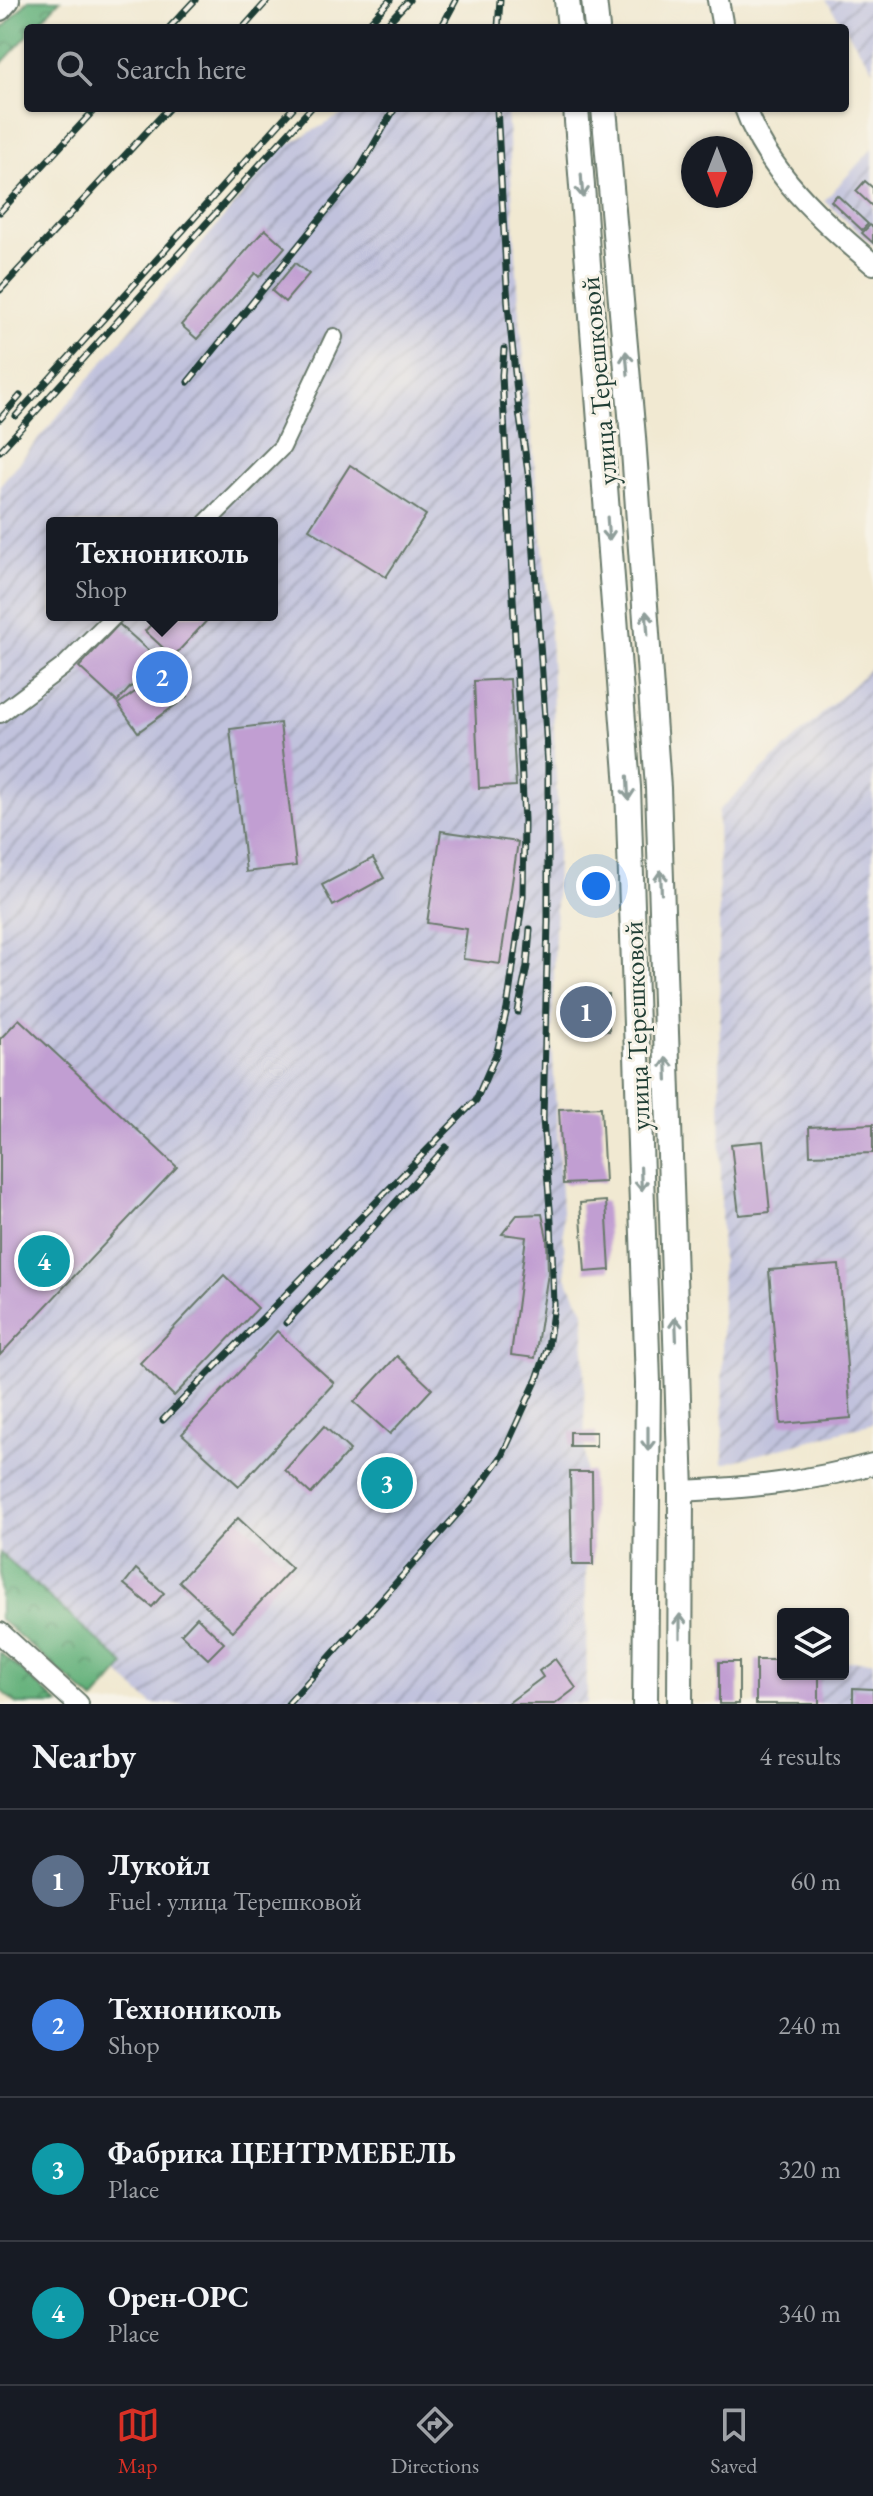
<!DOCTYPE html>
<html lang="en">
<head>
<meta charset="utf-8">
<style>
  body { margin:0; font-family:"EB Garamond",serif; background:#242831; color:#f1f3f6 }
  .controls { position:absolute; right:24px; bottom:24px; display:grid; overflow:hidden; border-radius:8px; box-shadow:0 2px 6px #0004 }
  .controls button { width:72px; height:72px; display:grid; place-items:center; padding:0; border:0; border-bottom:2px solid #363941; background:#171b24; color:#f1f3f6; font:40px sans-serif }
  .compass { position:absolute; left:681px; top:136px; width:72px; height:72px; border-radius:50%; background:#171b24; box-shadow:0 2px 6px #0004; rotate:180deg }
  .you { position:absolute; left:596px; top:886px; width:28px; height:28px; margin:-20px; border:6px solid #fff; border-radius:50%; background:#1a73e8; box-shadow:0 0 0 12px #1a73e833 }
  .badge { display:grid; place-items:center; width:52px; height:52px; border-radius:50%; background:#d93025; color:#fff; font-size:26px; font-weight:700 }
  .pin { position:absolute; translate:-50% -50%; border:4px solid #fff; box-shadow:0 2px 8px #0006 }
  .popup { position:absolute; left:46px; top:517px; width:232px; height:104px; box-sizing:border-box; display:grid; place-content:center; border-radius:8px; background:#171b24; filter:drop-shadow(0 2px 6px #0005); font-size:26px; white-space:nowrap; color:#9ea1a6 }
  .popup b { font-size:30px; color:#f1f3f6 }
  .popup::after { content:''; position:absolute; left:50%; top:100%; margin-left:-16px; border:16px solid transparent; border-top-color:#171b24 }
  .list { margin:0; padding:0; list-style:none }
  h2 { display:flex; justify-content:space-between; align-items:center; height:104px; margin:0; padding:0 32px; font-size:34px }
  h2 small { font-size:26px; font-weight:400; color:#9ea1a6 }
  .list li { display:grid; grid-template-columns:52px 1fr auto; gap:24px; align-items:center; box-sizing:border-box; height:144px; padding:0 32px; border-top:2px solid #363941 }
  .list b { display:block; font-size:30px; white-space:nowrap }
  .list p { margin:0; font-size:26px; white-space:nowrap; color:#9ea1a6 }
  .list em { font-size:26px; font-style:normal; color:#9ea1a6 }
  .icon { flex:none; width:44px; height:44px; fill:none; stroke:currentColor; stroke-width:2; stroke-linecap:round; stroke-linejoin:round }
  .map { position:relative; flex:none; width:873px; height:1704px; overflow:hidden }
  .search { position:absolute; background:#171b24; box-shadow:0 2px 6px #0004; left:24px; right:24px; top:24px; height:88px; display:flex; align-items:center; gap:20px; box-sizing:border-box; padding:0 28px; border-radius:8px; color:#9ea1a6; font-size:30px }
  .sheet { height:680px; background:#171b24 }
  nav { display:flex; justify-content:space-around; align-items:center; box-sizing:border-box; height:112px; border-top:2px solid #363941; background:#171b24; font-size:22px; color:#9ea1a6 }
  nav a { display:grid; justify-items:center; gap:4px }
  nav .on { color:#d93025 }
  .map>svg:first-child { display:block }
</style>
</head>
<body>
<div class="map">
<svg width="873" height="1704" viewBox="0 0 873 1704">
  <defs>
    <pattern id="industrial-furrows" width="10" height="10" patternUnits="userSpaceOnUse" patternTransform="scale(2)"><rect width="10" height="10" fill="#c1c2dd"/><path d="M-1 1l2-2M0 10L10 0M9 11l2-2" fill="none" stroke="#9c9fb4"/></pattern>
    <pattern id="forest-crowns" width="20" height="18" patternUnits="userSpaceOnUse" patternTransform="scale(2)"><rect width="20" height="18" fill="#62b079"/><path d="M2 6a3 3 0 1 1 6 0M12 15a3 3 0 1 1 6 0" fill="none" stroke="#509064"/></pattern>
  </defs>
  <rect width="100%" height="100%" fill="#f7f3e8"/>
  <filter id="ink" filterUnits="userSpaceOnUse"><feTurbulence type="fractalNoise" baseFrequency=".0125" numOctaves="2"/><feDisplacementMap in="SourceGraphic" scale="16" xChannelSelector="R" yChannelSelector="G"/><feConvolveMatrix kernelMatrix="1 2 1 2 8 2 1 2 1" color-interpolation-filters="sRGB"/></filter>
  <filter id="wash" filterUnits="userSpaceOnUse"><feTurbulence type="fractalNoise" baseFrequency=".006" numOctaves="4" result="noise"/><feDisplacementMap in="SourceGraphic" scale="32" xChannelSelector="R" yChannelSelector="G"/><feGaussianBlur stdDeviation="1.8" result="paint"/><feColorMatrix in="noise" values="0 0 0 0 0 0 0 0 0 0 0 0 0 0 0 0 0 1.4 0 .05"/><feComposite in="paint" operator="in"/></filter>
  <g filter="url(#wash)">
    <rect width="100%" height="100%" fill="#f1e9d2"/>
    <g fill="url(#industrial-furrows)" fill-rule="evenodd">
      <path d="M826 0H873V69L845 28Z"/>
      <path d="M354 108H507L520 319 549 609 558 826 552 1043 566 1277 584 1311 587 1704H152L0 1564V485L282 148ZM52 523H272V615H52Z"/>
      <path d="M873 148V245L824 201Z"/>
      <path d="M873 666V1423L723 1464 718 811Z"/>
      <path d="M843 1661H873V1704H794V1674H843Z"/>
    </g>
    <g fill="url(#forest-crowns)" stroke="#407656" stroke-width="2">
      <path d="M29 0H60L34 28H28V35L0 65V31Z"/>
      <path d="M0 1553 125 1665 94 1701 0 1619Z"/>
      <path d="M0 1652 59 1704H17L0 1690Z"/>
    </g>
    <g id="blocks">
      <g fill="#c19ed2">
        <path d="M865 181 873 188V207L856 191Z"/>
        <path d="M837 195 868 224 862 230 831 201Z"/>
        <path d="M870 225 873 227V243L862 233Z"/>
        <path d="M265 229 285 247 259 277 255 273 197 339 181 325Z"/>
        <path d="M295 263 309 274 285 302 272 291Z"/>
        <path d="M350 465 426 515 386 577 309 529Z"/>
        <path d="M160 615H212L173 657 145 631Z"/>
        <path d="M119 624 157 658 117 702 79 667Z"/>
        <path d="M168 669 188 696 138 732 118 704Z"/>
        <path d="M510 679 516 786 479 788 474 681Z"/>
        <path d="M280 723 296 866 246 872 230 729Z"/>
        <path d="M441 831 518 842 500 964 463 959 467 929 427 923Z"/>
        <path d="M373 858 384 878 333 906 322 885Z"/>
        <path d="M590 994H608L609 1031H593V1023H563V1002H590Z"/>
        <path d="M19 1019 177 1167 0 1355V1039Z"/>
        <path d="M601 1107 605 1182 563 1184 559 1109Z"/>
        <path d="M873 1124V1153L810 1155 809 1127Z"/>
        <path d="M763 1141 770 1212 739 1215 731 1144Z"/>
        <path d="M606 1201 610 1270 585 1272 580 1203Z"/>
        <path d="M542 1214 547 1238 548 1273 535 1358 511 1355 526 1237 502 1234 517 1215Z"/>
        <path d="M839 1265 851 1418 781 1424 769 1270Z"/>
        <path d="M224 1275 258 1308 174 1396 140 1363Z"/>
        <path d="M277 1331 334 1383 239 1486 182 1434Z"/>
        <path d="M397 1356 432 1389 390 1434 354 1402Z"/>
        <path d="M324 1426 350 1450 311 1494 285 1470Z"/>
        <rect x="570" y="1432" width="26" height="14"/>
        <path d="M380 1461 409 1490 394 1505 366 1476Z"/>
        <path d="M570 1472H592L593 1565H572Z"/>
        <path d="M238 1518 292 1568 233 1631 179 1581Z"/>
        <path d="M136 1569 164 1593 152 1607 124 1584Z"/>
        <path d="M197 1617 224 1643 208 1659 181 1634Z"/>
        <path d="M555 1659 576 1688 555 1704H507L543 1677 539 1671Z"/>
        <path d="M756 1660H783V1674H819V1704H756Z"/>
        <rect x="719" y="1662" width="20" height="42"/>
        <path d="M853 1688 873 1689V1704H853Z"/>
      </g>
    </g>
  </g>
  <g filter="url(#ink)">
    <use href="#blocks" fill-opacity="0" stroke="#68796b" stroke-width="2"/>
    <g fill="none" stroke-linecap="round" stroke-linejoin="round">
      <defs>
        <g id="minor">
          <path d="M206 523 282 447 334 337"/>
          <path d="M0 714 64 666 115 615"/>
        </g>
        <g id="tertiary">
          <path d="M718 0 723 28"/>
          <path d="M745 108C768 174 822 220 873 264"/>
          <path d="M681 1491C749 1488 807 1482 873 1464"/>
          <path d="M0 1633 78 1704"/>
        </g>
        <path id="secondary" d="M0 9 8 0"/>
        <g id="primary">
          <path d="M567 0 570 28"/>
          <path d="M594 0 597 28"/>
          <path d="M576 108 628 787 648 1383 645 1704"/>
          <path d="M604 108 633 437 658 788 681 1491 680 1704"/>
        </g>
      </defs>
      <use href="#minor" stroke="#68796b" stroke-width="20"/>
      <use href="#tertiary" stroke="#68796b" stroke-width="24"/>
      <use href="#secondary" stroke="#68796b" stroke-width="26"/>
      <use href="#primary" stroke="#68796b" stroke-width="28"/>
      <use href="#minor" stroke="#fff" stroke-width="16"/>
      <use href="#tertiary" stroke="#fff" stroke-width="20"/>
      <use href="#secondary" stroke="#fff" stroke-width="22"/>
      <use href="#primary" stroke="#fff" stroke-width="24"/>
      <defs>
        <g id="rail">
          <path d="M169 28 195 0"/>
          <path d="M243 28 268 0"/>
          <path d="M365 28 390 0"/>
          <path d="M383 28 409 0"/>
          <path d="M441 28 456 0"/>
          <path d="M498 28 500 0"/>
          <path d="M0 212 96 108"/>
          <path d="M0 290 169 108"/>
          <path d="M188 382 358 172 395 108"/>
          <path d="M16 416 293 108"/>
          <path d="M0 419 20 396"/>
          <path d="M0 451 311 108"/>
          <path d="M518 1012 527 966 530 929"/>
          <path d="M286 1323 446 1147"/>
          <path d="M163 1420 476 1100 497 1052 507 1009 523 897 524 820 502 375 504 349"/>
          <path d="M288 1704 470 1500 502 1456 537 1379 548 1347 554 1305 551 1222 543 1119 548 922V764L529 479 519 411 508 305 497 108"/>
        </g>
      </defs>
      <use href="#rail" stroke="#1f3d34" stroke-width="7"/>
      <use href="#rail" stroke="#f7f3e8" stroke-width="4" stroke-dasharray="12" stroke-linecap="butt"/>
    </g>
    <defs><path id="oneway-shaft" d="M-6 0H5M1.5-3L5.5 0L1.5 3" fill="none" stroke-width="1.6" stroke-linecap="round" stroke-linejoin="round" transform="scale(2)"/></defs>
    <g stroke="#8f9e9a">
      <use href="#oneway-shaft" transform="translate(582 186) rotate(86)"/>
      <use href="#oneway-shaft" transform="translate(627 363) rotate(-95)"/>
      <use href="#oneway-shaft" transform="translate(608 529) rotate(86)"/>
      <use href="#oneway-shaft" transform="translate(647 623) rotate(-94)"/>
      <use href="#oneway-shaft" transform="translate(628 788) rotate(87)"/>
      <use href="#oneway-shaft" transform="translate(661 882) rotate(-92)"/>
      <use href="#oneway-shaft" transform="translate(667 1069) rotate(-92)"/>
      <use href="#oneway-shaft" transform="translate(641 1179) rotate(88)"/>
      <use href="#oneway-shaft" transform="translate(676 1329) rotate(-92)"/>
      <use href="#oneway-shaft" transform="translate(648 1439) rotate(90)"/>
      <use href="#oneway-shaft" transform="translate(680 1626) rotate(-90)"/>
    </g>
  </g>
  <g text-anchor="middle" stroke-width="6" stroke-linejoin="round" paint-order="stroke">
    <g font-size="28" fill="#1f3d34" stroke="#f7f3e8">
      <text transform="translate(598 381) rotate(-95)" y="10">улица Терешковой</text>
      <text transform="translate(636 1026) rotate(-92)" y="10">улица Терешковой</text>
    </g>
  </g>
</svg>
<div class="controls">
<button><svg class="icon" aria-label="layers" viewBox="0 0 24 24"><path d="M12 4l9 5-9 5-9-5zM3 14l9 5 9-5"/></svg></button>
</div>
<svg class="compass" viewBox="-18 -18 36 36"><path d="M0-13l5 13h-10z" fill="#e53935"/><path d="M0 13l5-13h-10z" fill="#9ea1a6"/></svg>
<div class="you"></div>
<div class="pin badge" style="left:586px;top:1012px;background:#5c6f8a">1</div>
<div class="pin badge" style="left:162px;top:677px;background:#3f7fe0">2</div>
<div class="popup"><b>Технониколь</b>Shop</div>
<div class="pin badge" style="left:387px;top:1483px;background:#0f9aa8">3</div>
<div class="pin badge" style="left:44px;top:1261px;background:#0f9aa8">4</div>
<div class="search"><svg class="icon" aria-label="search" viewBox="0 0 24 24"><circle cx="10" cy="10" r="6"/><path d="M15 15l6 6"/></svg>Search here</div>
</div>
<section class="sheet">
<h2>Nearby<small>4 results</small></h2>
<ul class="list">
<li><span class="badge" style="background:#5c6f8a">1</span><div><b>Лукойл</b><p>Fuel · улица Терешковой</p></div><em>60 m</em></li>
<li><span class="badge" style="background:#3f7fe0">2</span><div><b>Технониколь</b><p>Shop</p></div><em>240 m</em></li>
<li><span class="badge" style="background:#0f9aa8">3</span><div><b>Фабрика ЦЕНТРМЕБЕЛЬ</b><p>Place</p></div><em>320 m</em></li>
<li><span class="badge" style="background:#0f9aa8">4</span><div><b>Орен-ОРС</b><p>Place</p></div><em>340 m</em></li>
</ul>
</section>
<nav>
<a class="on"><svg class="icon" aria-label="map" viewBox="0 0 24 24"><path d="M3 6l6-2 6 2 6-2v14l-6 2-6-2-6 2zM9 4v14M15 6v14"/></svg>Map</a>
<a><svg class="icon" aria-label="directions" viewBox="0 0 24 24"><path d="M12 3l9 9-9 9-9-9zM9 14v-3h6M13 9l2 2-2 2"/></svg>Directions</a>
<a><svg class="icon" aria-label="saved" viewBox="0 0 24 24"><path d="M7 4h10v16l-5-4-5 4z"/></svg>Saved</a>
</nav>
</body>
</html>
